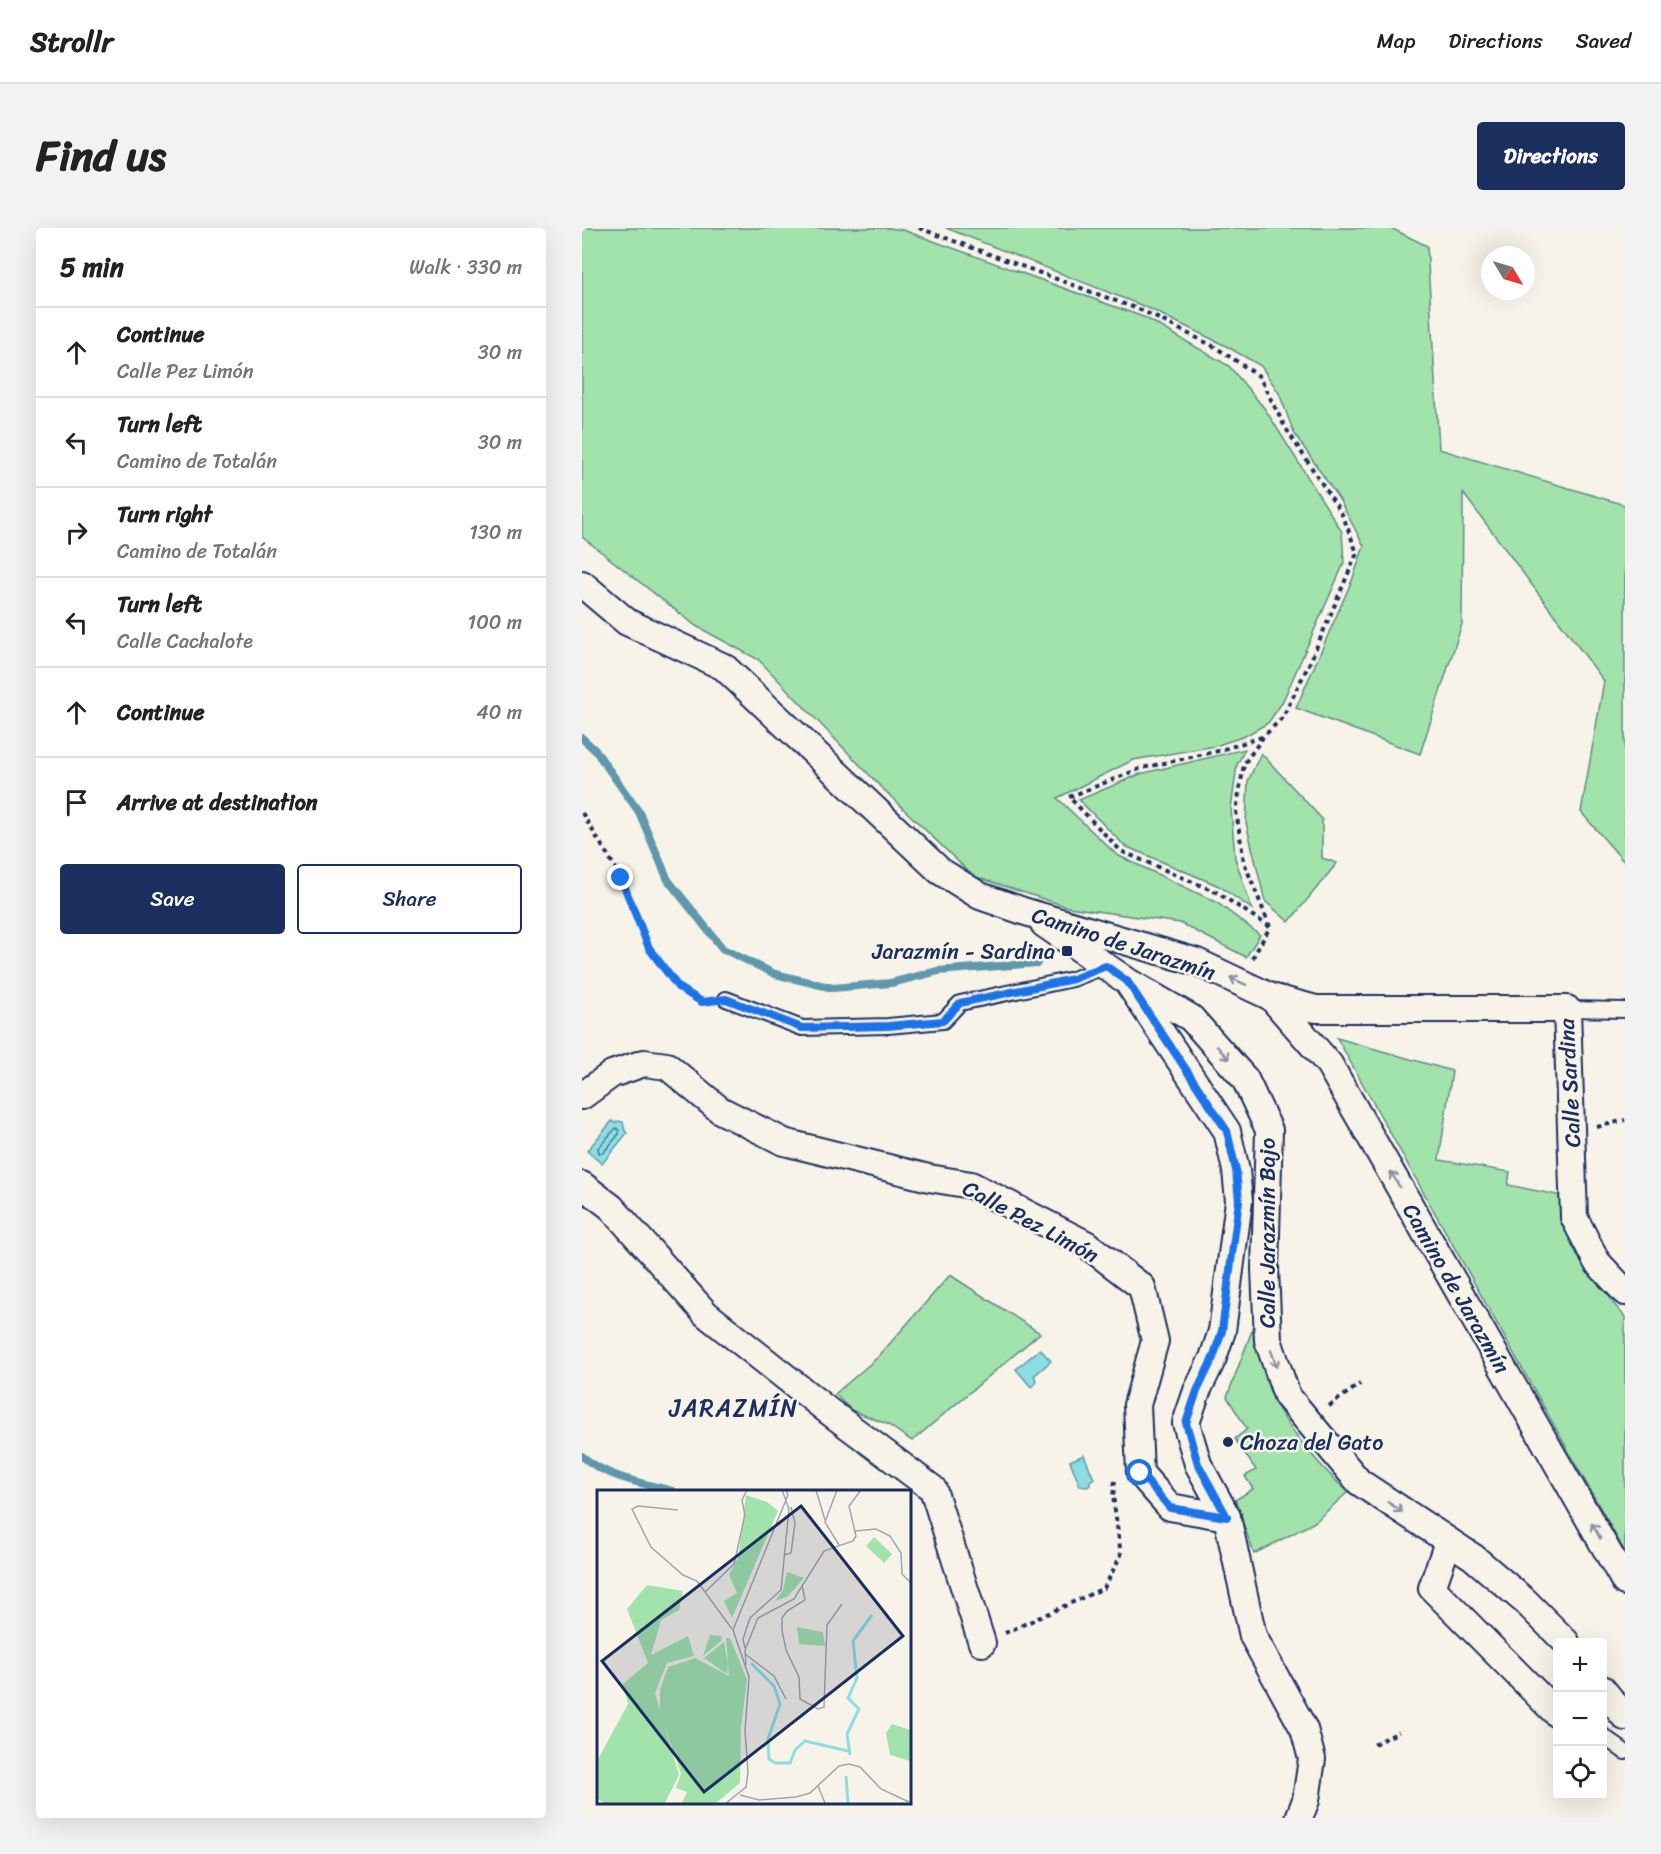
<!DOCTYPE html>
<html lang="en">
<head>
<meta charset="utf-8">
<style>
  body { margin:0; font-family:Sriracha,sans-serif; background:#f2f2f2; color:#222 }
  .controls { position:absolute; right:18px; bottom:18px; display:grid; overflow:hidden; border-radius:6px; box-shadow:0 6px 24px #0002 }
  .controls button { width:54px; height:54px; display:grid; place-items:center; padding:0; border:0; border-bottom:2px solid #e0e0e0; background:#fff; color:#222; font:30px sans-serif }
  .compass { position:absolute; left:899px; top:18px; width:54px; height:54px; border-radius:50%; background:#fff; box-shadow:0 6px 24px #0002; rotate:128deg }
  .stop { position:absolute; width:18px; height:18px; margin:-14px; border:4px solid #1a73e8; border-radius:50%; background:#fff }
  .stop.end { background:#1a73e8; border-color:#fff; box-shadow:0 2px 6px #0008 }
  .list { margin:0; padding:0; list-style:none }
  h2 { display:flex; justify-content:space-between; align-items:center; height:78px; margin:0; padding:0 24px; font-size:26px }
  h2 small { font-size:20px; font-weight:400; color:#767676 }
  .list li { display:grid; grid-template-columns:39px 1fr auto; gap:18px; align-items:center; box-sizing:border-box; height:90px; padding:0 24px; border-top:2px solid #e0e0e0 }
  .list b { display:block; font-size:22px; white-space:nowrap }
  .list p { margin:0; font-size:20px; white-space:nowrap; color:#767676 }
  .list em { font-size:20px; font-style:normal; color:#767676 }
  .actions { display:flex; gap:12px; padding:18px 24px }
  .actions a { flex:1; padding:14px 0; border:2px solid #1b2f5e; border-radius:6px; text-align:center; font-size:21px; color:#1b2f5e }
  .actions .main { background:#1b2f5e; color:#fff }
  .icon { flex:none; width:33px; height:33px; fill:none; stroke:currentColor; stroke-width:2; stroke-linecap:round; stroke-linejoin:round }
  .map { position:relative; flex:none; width:1043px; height:1590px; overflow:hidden; border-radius:6px }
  header { display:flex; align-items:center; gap:36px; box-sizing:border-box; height:84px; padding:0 30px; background:#fff; border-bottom:2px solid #e0e0e0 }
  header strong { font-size:28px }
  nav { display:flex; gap:33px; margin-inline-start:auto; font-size:21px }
  .intro { display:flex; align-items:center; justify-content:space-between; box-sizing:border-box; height:144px; padding:0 36px }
  h1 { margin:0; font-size:42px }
  .button { padding:15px 27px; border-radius:6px; background:#1b2f5e; color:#fff; font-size:21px; font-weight:700 }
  main { display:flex; gap:36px; padding:0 36px }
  aside { flex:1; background:#fff; border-radius:6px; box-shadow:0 6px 24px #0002 }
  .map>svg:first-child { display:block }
</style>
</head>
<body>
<header>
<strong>Strollr</strong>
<nav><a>Map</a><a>Directions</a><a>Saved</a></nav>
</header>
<div class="intro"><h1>Find us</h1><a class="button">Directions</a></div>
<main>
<aside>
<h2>5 min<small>Walk · 330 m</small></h2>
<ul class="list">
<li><svg class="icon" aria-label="ahead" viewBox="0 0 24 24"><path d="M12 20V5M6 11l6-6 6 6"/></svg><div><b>Continue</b><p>Calle Pez Limón</p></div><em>30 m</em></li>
<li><svg class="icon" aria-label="left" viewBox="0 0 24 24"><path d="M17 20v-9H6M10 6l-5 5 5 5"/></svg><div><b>Turn left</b><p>Camino de Totalán</p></div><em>30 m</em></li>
<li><svg class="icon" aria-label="right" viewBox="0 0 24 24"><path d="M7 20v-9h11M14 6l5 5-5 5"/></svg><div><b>Turn right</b><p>Camino de Totalán</p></div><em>130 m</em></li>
<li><svg class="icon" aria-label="left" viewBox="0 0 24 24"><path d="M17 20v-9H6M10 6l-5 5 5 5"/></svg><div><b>Turn left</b><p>Calle Cachalote</p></div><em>100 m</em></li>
<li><svg class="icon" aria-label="ahead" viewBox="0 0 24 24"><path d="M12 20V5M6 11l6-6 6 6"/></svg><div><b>Continue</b></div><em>40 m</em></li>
<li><svg class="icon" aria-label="arrive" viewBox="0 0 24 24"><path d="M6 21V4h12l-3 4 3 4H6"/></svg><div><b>Arrive at destination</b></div></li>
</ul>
<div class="actions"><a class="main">Save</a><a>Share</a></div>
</aside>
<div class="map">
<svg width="1043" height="1590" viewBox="0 0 1043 1590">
  <rect width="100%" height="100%" fill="#f7f3e8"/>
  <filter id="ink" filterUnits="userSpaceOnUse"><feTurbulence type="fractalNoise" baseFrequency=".0167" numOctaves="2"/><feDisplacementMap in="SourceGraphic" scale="12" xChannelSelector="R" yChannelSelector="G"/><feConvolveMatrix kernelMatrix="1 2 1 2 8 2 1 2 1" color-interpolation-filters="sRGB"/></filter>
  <g filter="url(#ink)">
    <g fill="#a2e3ac" stroke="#5e8985" stroke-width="1.5">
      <path d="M0 0H307L321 2 564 90 647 138 683 181 760 304 762 335 700 475 686 495 663 508 633 518 551 532 475 570 535 627 634 674 678 707 664 729 598 695 486 679 391 648 299 559 177 432 114 398 0 309Z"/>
      <path d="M364 0H809L845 18 857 221 1043 277V635L999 584 1022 453 881 265 880 396 838 526 714 480 771 350 782 318 757 271 712 205 697 165 679 138 644 118 566 80Z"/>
      <path d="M663 521 655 537 649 581 653 630 670 681 637 658 543 618 497 572 558 546Z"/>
      <path d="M679 525 740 591V630L755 635 707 694 683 673 664 595 666 553Z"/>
      <path d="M755 810 870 843 857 932 928 944 926 957 980 968 981 984 1031 1075 1043 1089V1324Z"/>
      <path d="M368 1047 458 1105 330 1213 305 1196 269 1182 253 1166 296 1129Z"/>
      <path d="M674 1092C677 1111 679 1132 684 1152 694 1189 738 1239 766 1264L733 1294 672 1326 653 1272 671 1261 663 1248 674 1242 653 1211 665 1201 645 1169Z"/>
    </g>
    <g fill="#8cdee2" stroke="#5f98ad" stroke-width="1.5">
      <path d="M30 893 33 895 37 893 41 894 43 903 45 905 20 936 5 923Z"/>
      <path d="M458 1121 469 1133 452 1148 455 1154 449 1159 434 1141Z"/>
      <path d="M502 1227 512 1251 508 1253V1257L505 1259 498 1258 488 1233Z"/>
    </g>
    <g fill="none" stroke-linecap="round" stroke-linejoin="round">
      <path stroke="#487593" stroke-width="1.5" d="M34 900 37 902V906L21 925H17L16 920Z"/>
      <g stroke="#5f98ad" stroke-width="8">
        <path d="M0 510 13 522 57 584 86 652 141 721 193 746 251 760 309 755 356 743 455 735"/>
        <path d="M0 1228C25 1250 60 1255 91 1263"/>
      </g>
      <defs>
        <g id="service">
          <path d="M144 771 220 800 306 798 361 793 378 775 491 751 524 738"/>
          <path d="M985 781 1043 782"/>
          <path d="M1020 1507 1043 1524"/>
        </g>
        <g id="minor">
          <path d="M0 356 45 394 142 439 358 643 398 668 444 684 615 734 689 769 747 836 1043 1354"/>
          <path d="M462 696 545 753 645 903 654 942 657 973 640 1103 631 1130 615 1163 604 1195 616 1236 645 1289 671 1408 722 1501 730 1531 724 1572 717 1590"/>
          <path d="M550 756 609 790 663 851 687 902 683 1041 686 1112 705 1168 777 1254 891 1329 944 1374 984 1414"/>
          <path d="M689 769 734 781H985L992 989 1015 1034 1043 1064"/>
          <path d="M0 868 30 846 62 835 85 838 138 882 202 914 347 950 389 957 504 1016 560 1059 573 1113 555 1177 558 1245 588 1279 645 1289"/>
          <path d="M0 957 29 979 124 1086 245 1182 351 1261 400 1415"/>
          <path d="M866 1314 850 1360 975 1486"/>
          <path d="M1020 1461 1043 1489"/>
        </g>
      </defs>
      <use href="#service" stroke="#1b2f5e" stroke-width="18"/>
      <use href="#minor" stroke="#1b2f5e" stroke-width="30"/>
      <g stroke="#1b2f5e" stroke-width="4" stroke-dasharray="4.5 4.5" stroke-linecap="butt">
        <path d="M337 0 561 83 633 119 677 148 703 199 761 288 775 325 729 432 701 489 681 509 662 536 654 583 662 634 688 699 670 731"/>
        <path d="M680 509 636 523 560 540 487 569 539 623 634 664 688 699"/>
        <path d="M0 585 39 649 67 720 96 759 120 774 125 773"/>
        <path d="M1015 899 1043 892"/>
        <path d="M747 1178 778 1156"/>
        <path d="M423 1405 522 1360 539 1327 531 1268 533 1253"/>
        <path d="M792 1516 817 1504"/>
      </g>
      <use href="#service" stroke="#f7f3e8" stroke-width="14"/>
      <use href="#minor" stroke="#f7f3e8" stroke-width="26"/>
    </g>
    <defs><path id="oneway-shaft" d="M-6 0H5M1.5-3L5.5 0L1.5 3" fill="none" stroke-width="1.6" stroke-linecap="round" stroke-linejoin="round" transform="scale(1.5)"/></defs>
    <g stroke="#8991a3">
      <use href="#oneway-shaft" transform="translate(656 753) rotate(-155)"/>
      <use href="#oneway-shaft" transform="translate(641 825) rotate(48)"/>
      <use href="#oneway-shaft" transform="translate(813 951) rotate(-120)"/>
      <use href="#oneway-shaft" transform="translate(692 1131) rotate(71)"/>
      <use href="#oneway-shaft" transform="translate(813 1279) rotate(34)"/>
      <use href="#oneway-shaft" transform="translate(1014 1303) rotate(-120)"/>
    </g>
  </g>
  <g fill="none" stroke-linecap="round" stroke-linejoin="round" filter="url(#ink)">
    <path stroke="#1a73e8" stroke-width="8" d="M39 650 67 720 96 759 120 774 144 771 220 800 306 798 361 793 378 775 491 751 524 738 545 753 645 903 654 942 657 973 640 1103 631 1130 615 1163 604 1195 616 1236 645 1289 588 1280 558 1245"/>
  </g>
  <g fill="#1b2f5e" stroke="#f7f3e8" stroke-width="2">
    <rect x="479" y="717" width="12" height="12" rx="3"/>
    <circle cx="646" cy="1214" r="6"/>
  </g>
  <g text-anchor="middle" stroke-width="5" stroke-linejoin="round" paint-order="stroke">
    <g font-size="22" fill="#1b2f5e" stroke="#f7f3e8">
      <text transform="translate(542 715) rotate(18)" y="8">Camino de Jarazmín</text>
      <text transform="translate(987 855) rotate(-93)" y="8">Calle Sardina</text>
      <text transform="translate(449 993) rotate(28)" y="8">Calle Pez Limón</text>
      <text transform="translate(685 1005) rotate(-90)" y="8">Calle Jarazmín Bajo</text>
      <text transform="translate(875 1060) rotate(60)" y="8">Camino de Jarazmín</text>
    </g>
    <g font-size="22" fill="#1b2f5e" stroke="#f7f3e8" text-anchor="end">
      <text x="473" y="731">Jarazmín - Sardina</text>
      <text x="658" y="1222" text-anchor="start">Choza del Gato</text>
    </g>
    <g font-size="24" letter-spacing="1.5" fill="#1b2f5e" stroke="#f7f3e8">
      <text x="152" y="1188">JARAZMÍN</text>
    </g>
  </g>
  <g transform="translate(15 1262)">
    <rect width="314" height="314" fill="#f7f3e8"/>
    <path d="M149 5 170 12 181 21 135 128 127 111 140 103 132 85 141 68ZM277 47 295 64 287 73 269 56ZM190 82 207 88 190 107 178 111 186 100ZM50 95 86 101 82 120 64 130 54 165 91 146 97 166 70 173 58 203 82 285 68 313H7L0 308V271L31 214 26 194 51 173 30 119ZM200 137 226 142 228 156 202 154ZM113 145 125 146 124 151 106 166ZM129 148H133L150 190 144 237 143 293 119 313H85L90 302 79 298 84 284 63 222V199L71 177 98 168 132 186ZM127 152 131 174 130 184 107 168ZM295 234 313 240V271L293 265 289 243Z" fill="#a2e3ac"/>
    <path fill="none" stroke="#8cdee2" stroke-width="3" d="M154 173 177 196 183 214 171 249 172 269 178 273H193L198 260 208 251 251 261M253 265 250 244 262 219 251 208 260 188 256 151 275 125M249 286 251 313"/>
    <path fill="none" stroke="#9fa5b1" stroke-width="1.5" d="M219 0 228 30M240 0 228 32 242 55M81 20 41 16 35 19 54 57 86 85 100 91 135 139M258 41 279 39 293 46 304 63 305 84 314 93M187 65 194 63 198 33 194 17M205 95 208 110 190 121 185 128V140L189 160 202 187 203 209 221 219 227 217 230 135 245 114M108 102 137 74 148 25 145 10 150 0M148 158 146 149 153 128 184 100 192 19 185 0M148 164 177 186 189 209M149 175 148 160 161 128 197 109 227 61 256 51 259 46 252 16 264 0M221 296 228 313M143 305 162 310 199 307 213 303 242 276 252 274 263 277 284 299 312 312M129 313 149 297 151 282 148 241 152 187 136 140 191 5 189 0"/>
    <path fill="#1b2f5e" fill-opacity="0.15" stroke="#1b2f5e" stroke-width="3" d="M204 16 306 146 107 302 5 171Z"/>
    <rect width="314" height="314" fill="none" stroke="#1b2f5e" stroke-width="3"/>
  </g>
</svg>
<div class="controls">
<button>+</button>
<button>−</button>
<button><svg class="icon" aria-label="locate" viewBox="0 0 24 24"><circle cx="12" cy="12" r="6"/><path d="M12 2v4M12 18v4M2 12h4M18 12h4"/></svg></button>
</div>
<svg class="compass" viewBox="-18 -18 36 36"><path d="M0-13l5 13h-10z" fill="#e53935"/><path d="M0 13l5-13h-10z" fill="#767676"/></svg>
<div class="stop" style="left:558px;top:1245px"></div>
<div class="stop end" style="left:39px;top:650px"></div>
</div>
</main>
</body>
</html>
